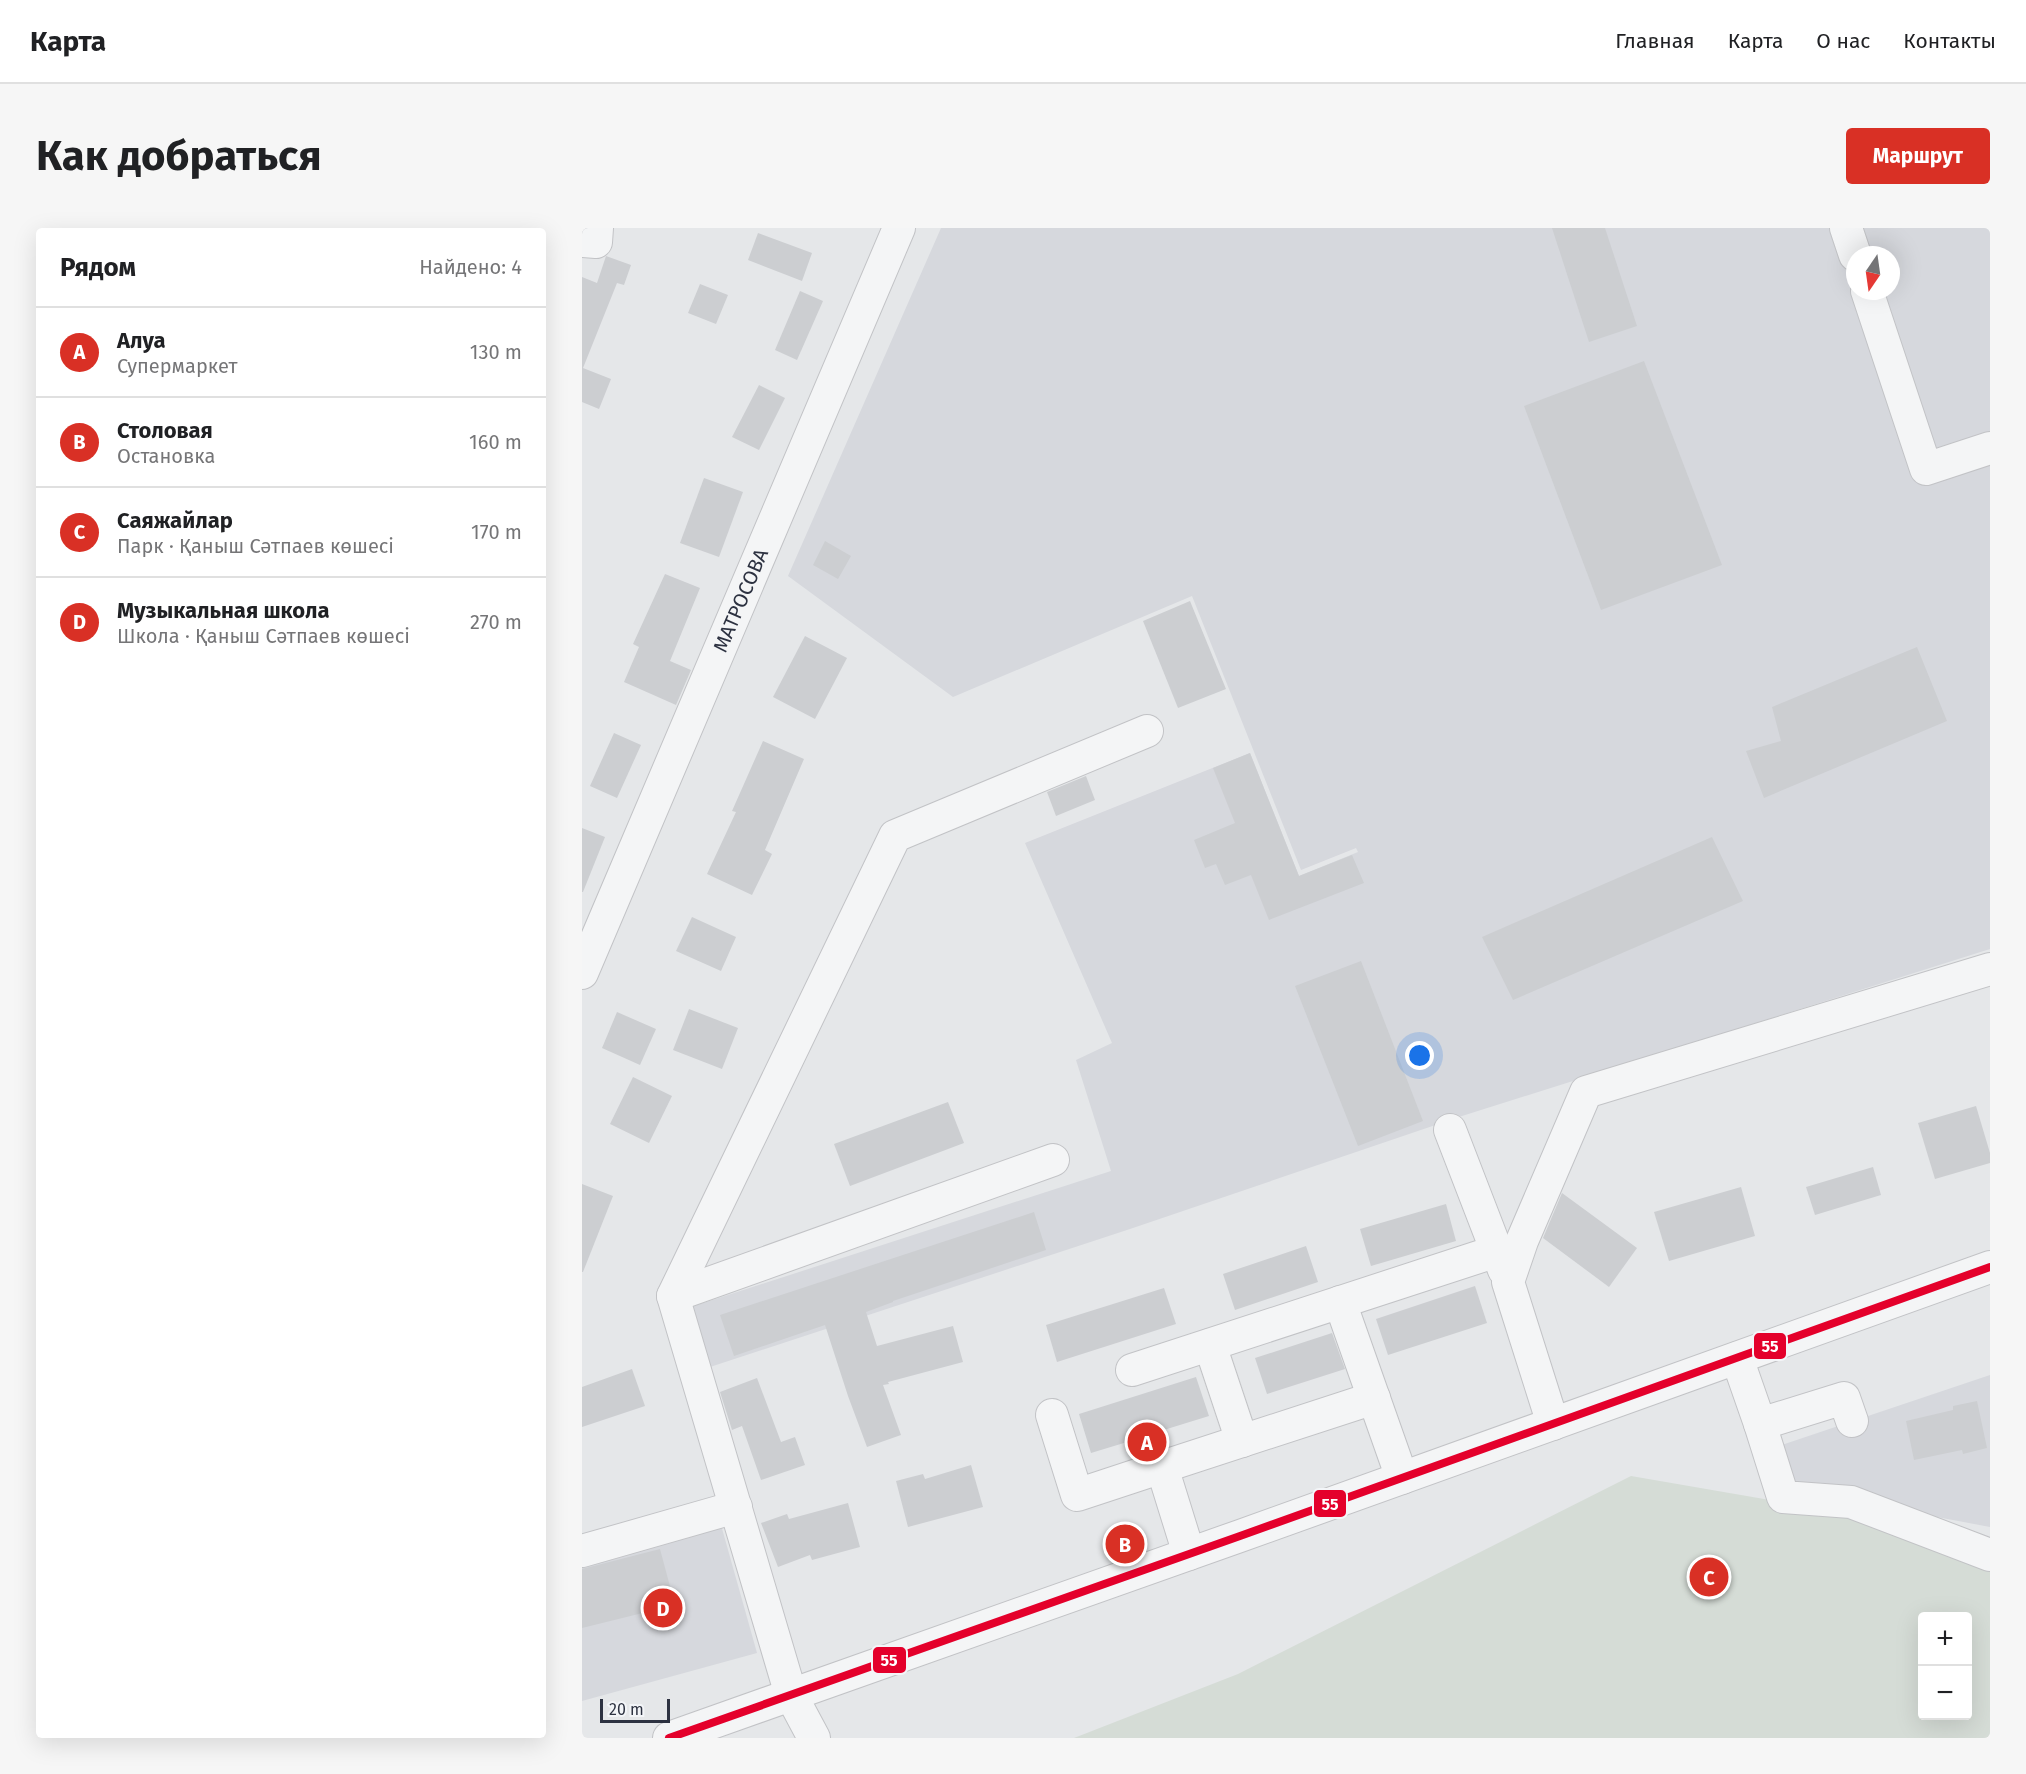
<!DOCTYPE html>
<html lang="ru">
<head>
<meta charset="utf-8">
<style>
  body { margin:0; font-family:"Fira Sans",sans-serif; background:#f6f6f6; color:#202124 }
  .controls { position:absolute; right:18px; bottom:18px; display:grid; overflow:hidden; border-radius:6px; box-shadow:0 6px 24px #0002 }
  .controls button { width:54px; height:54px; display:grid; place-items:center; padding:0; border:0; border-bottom:2px solid #e0e0e0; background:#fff; color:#202124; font:30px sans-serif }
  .compass { position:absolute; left:1264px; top:18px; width:54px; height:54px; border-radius:50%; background:#fff; box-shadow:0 6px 24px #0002; rotate:193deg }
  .scale { position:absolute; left:18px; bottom:15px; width:70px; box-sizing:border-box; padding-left:6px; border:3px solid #2d3241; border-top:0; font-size:16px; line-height:21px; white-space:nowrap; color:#2d3241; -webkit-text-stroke:4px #f3f5f8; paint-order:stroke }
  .you { position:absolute; left:838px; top:828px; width:21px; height:21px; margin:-15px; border:4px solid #fff; border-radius:50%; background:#1a73e8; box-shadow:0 0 0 9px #1a73e833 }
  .badge { display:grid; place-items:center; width:39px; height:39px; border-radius:50%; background:#d93025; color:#fff; font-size:20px; font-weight:700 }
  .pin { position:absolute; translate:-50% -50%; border:3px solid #fff; box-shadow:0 2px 6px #0006 }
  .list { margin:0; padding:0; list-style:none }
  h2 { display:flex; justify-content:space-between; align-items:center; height:78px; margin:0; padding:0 24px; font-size:26px }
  h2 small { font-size:20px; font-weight:400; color:#757577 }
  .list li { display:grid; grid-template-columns:39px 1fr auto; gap:18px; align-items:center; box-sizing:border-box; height:90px; padding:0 24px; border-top:2px solid #e0e0e0 }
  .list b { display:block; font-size:22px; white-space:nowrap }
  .list p { margin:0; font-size:20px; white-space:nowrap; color:#757577 }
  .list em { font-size:20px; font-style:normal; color:#757577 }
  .map { position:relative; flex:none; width:1408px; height:1510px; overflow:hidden; border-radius:6px }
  header { display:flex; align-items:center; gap:36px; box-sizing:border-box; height:84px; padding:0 30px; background:#fff; border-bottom:2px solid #e0e0e0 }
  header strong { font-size:28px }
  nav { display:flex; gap:33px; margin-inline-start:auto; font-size:21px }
  .intro { display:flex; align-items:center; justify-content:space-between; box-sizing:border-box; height:144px; padding:0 36px }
  h1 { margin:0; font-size:42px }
  .button { padding:15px 27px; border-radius:6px; background:#d93025; color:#fff; font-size:21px; font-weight:700 }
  main { display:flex; gap:36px; padding:0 36px }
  aside { flex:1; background:#fff; border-radius:6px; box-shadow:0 6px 24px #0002 }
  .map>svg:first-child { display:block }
</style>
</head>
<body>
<header>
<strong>Карта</strong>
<nav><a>Главная</a><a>Карта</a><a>О нас</a><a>Контакты</a></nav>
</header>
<div class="intro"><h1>Как добраться</h1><a class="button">Маршрут</a></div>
<main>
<aside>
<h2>Рядом<small>Найдено: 4</small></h2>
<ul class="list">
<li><span class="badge">A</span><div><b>Алуа</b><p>Супермаркет</p></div><em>130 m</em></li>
<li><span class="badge">B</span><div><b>Столовая</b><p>Остановка</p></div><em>160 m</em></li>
<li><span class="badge">C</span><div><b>Саяжайлар</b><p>Парк · Қаныш Сәтпаев көшесі</p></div><em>170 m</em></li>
<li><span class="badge">D</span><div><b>Музыкальная школа</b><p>Школа · Қаныш Сәтпаев көшесі</p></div><em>270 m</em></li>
</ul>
</aside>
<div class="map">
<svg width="1408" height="1510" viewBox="0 0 1408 1510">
  <rect width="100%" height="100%" fill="#e5e7e9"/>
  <g fill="#d6d8dd" fill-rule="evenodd">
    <path d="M359 0H1408V721L880 888 548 1001 125 1140 109 1079 529 943 494 832 530 815 443 615 668 525 717 648 776 624 774 620 719 642 610 368 371 469 206 348ZM1273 27H1309V63H1273Z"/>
    <path d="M1408 1147V1299L1207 1261 1194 1219Z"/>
    <path d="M139 1297 175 1425 0 1473V1335Z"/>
  </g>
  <path fill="#d5dcd6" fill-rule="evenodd" d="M1049 1248 1408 1310V1510H492L656 1446ZM1340 1388H1386V1488H1340Z"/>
  <g fill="#ccced1">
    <path d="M970 0H1023L1055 98 1007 114Z"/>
    <path d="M176 5 230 25 220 53 166 32Z"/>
    <path d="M24 28 49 37 42 57 35 55 1 140 29 151 17 181 0 174V49L15 55Z"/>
    <path d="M118 56 146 67 134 96 106 85Z"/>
    <path d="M218 63 241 73 215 132 193 122Z"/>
    <path d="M1062 133 1140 337 1019 382 942 178Z"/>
    <path d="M177 157 203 170 177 222 150 209Z"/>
    <path d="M122 250 161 264 137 329 98 315Z"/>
    <path d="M243 313 269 328 256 351 231 337Z"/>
    <path d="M83 346 118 360 88 433 109 442 94 477 42 454 57 419 51 416Z"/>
    <path d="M608 373 644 461 596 480 561 393Z"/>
    <path d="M223 408 265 430 233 491 191 469Z"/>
    <path d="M1335 419 1365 493 1182 570 1164 523 1199 513 1190 479Z"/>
    <path d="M32 505 59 517 35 570 8 558Z"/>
    <path d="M181 513 222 531 183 622 190 626 170 667 125 646 154 584 150 583Z"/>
    <path d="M668 525 717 648 770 627 782 655 687 692 669 647 643 657 634 636 623 640 612 612 653 595 631 540Z"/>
    <path d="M504 548 513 572 474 588 465 564Z"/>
    <path d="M0 600 23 609 1 664H0Z"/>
    <path d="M1130 609 1161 673 931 772 900 709Z"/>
    <path d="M110 689 154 709 139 743 94 723Z"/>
    <path d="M779 733 841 893 776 918 713 758Z"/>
    <path d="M107 781 156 800 140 841 91 822Z"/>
    <path d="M35 784 74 801 58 837 20 820Z"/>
    <path d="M51 849 90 868 67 915 28 896Z"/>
    <path d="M366 874 382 915 268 958 252 916Z"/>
    <path d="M1394 878 1408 925V935L1353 951 1336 895Z"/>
    <path d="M1291 939 1299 967 1233 987 1224 959Z"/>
    <path d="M0 956 31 968 1 1044H0Z"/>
    <path d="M1159 959 1173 1008 1087 1033 1072 984Z"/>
    <path d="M980 965 1055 1020 1027 1059 961 1010Z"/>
    <path d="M864 976 874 1013 789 1038 778 1001Z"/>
    <path d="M452 984 464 1022 311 1073V1074L284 1084 295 1118 371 1098 381 1134 306 1154 307 1156 301 1157 319 1207 285 1219 266 1168 243 1097 152 1128 138 1087Z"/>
    <path d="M724 1018 736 1054 653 1082 641 1046Z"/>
    <path d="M893 1058 905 1095 806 1127 794 1091Z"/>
    <path d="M582 1060 594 1096 475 1134 464 1097Z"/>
    <path d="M750 1105 763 1141 685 1166 673 1130Z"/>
    <path d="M50 1141 63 1178 0 1199V1159Z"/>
    <path d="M614 1149 627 1188 572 1205 576 1217 558 1222 555 1211 509 1225 497 1186Z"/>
    <path d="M175 1150 199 1214 213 1209 223 1237 179 1252 160 1198 150 1202 138 1164Z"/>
    <path d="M1395 1173 1405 1220 1381 1226 1380 1222 1332 1232 1324 1193 1371 1182V1178Z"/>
    <path d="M389 1237 401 1279 326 1299 314 1253 341 1246 343 1251Z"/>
    <path d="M266 1275 278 1319 230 1332 228 1327 196 1339 179 1295 205 1286 207 1291Z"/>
    <path d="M78 1321 93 1377 0 1400V1341Z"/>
  </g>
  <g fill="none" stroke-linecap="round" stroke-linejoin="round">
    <defs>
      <g id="minor">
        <path d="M1264 0 1273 27"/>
        <path d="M0 13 14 14 15 0"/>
        <path d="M1285 63 1344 241 1408 220"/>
        <path id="s1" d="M0 745 317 0"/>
        <path d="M868 902 922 1042"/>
        <path d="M91 1068 471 932"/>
        <path d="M758 1074 820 1250"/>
        <path d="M628 1117 660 1213"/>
        <path d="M1155 1130 1178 1196 1262 1170 1270 1193"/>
        <path d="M550 1142 915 1023"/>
        <path d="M470 1187 495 1267 580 1239"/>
        <path d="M971 1196 926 1054 940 1013 1004 864 1408 741"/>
        <path d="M1178 1196 1201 1269 1269 1274 1408 1327"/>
        <path d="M0 1323 154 1279"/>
        <path d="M607 1326 580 1239 792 1170"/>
        <path d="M87 1510 658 1308 1408 1039"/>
        <path d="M232 1510 209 1467 91 1068 313 608 565 503"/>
      </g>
    </defs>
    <use href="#minor" stroke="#c2c3c6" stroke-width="34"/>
    <use href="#minor" stroke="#f4f5f6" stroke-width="32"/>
    <defs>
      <path id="bus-1" d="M87 1510 658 1308 1408 1039"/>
    </defs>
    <use href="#bus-1" stroke="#f3f5f8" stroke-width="12"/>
    <use href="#bus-1" stroke="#e4002b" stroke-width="8"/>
  </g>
  <g text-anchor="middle" stroke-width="4.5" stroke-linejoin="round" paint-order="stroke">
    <g font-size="20" fill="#2d3241" stroke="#f3f5f8">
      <text dy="7" stroke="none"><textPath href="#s1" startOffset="405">МАТРОСОВА</textPath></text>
    </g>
  </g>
  <g stroke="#f3f5f8" stroke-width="2">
    <rect x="1171" y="1104" width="34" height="28" rx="6" fill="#e4002b"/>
    <rect x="731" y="1261" width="34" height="29" rx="6" fill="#e4002b"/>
    <rect x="290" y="1418" width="35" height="28" rx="6" fill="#e4002b"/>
  </g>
  <g font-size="16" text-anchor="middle" font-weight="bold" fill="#fff">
    <text x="1188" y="1124">55</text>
    <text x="748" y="1282">55</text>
    <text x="307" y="1438">55</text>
  </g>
</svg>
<div class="controls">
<button>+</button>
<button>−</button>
</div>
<svg class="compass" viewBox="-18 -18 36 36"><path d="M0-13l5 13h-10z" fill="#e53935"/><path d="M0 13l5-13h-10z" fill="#757577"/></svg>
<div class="scale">20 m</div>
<div class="you"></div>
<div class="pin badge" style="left:565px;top:1214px">A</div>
<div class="pin badge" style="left:543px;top:1316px">B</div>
<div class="pin badge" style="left:1127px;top:1349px">C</div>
<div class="pin badge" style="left:81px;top:1380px">D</div>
</div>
</main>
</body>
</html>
